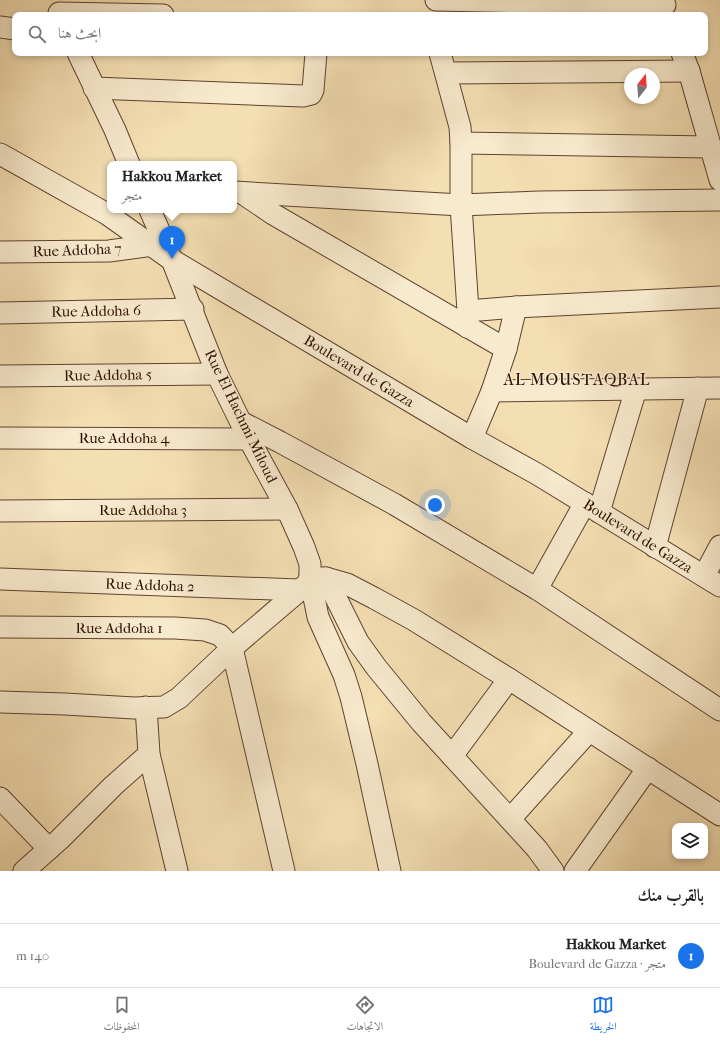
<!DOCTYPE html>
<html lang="ar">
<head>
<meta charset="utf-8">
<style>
  body { margin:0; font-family:"IM FELL French Canon",Amiri,serif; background:#f2f2f2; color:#202124; direction:rtl }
  .controls { position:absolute; right:12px; bottom:12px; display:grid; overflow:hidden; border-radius:8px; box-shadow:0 2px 6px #0003 }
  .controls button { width:36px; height:36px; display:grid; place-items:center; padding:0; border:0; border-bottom:1px solid #e0e0e0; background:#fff; color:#202124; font:20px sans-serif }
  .compass { position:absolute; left:624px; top:68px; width:36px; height:36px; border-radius:50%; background:#fff; box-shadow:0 2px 6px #0003; rotate:17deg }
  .you { position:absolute; left:435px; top:505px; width:14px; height:14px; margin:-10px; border:3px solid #fff; border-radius:50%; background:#1a73e8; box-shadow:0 0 0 6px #1a73e833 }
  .badge { display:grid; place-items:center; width:26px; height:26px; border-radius:50%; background:#1a73e8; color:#fff; font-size:13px; font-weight:700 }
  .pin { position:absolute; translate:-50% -33px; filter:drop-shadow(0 1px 2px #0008) }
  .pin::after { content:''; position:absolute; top:21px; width:14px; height:12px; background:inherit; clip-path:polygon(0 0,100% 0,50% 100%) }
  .popup { position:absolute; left:107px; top:161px; width:130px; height:52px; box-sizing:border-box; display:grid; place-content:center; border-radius:8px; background:#fff; filter:drop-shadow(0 1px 3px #0005); font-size:13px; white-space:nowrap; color:#757577 }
  .popup b { font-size:15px; color:#202124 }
  .popup::after { content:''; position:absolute; left:50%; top:100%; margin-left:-8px; border:8px solid transparent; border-top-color:#fff }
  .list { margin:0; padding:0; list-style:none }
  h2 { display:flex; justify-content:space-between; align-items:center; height:52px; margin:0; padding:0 16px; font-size:17px }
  h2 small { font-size:13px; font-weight:400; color:#757577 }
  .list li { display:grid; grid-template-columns:26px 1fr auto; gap:12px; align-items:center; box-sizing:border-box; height:64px; padding:0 16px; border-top:1px solid #e0e0e0 }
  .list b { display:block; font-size:15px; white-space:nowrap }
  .list p { margin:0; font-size:13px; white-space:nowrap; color:#757577 }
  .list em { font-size:13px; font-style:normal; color:#757577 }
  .icon { flex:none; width:22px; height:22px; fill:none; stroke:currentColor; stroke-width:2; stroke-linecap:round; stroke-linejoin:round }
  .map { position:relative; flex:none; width:720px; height:871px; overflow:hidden; direction:ltr }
  .search { position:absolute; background:#fff; box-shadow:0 2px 6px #0003; left:12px; right:12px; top:12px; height:44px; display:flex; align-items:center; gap:10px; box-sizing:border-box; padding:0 14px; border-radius:8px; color:#757577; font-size:15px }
  .sheet { height:116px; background:#fff }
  nav { display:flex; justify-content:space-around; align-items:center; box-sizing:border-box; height:56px; border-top:1px solid #e0e0e0; background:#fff; font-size:11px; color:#757577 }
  nav a { display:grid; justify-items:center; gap:2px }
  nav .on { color:#1a73e8 }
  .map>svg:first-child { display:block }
</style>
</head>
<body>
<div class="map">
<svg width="720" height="871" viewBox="0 0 720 871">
  <rect width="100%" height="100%" fill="#f4dfb3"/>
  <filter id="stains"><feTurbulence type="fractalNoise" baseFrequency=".005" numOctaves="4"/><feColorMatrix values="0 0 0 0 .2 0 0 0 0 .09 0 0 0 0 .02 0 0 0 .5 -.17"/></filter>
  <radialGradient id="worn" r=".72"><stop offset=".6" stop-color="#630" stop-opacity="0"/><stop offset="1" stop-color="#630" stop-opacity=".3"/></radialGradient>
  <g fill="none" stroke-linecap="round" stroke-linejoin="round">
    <defs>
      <g id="minor">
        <path d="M436 0 665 5"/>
        <path d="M59 13 163 15"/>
        <path d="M0 27 15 29"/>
        <path d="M78 53 115 130 129 164"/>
        <path d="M440 53 460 127 461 143V205L468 311 467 327"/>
        <path d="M682 53 689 71 720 180"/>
        <path d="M446 73 689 71"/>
        <path d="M94 88 303 96 311 94 313 90 316 53"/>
        <path d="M461 143 709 147"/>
        <path d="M0 154 107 214 172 260 472 438 537 474 720 586"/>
        <path d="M234 192 461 205 539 202 720 200"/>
        <path d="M242 193 273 214 506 349"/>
        <path d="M150 210 172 260 217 374 249 439 287 509 304 547 310 564V578L318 617 344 675 351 697 367 764 390 871"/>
        <path d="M0 252 109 251 153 245"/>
        <path d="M468 311 516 307 720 297"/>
        <path d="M0 313 193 309"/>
        <path d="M0 376 217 374"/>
        <path d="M492 391 720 388"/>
        <path d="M241 422 280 442 394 504 537 589 720 710"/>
        <path d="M0 438 249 439"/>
        <path d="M472 438 492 391 506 349 516 307"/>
        <path d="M0 511 287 509"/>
        <path d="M599 512 636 389"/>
        <path d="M655 547 698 388"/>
        <path d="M704 576 720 546"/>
        <path d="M310 578H326L347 584 374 598 414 620 509 679 720 815"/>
        <path d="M326 578 358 642 376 667 421 722 537 849 553 871"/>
        <path d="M0 579 299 590"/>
        <path d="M537 589 585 503"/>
        <path d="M0 627 175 628 205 630 220 635 232 648 284 871"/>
        <path d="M0 702 65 704 134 708 164 707 179 698 232 648 307 584 310 578"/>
        <path d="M146 707 149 754 177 871"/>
        <path d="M452 756 509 679"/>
        <path d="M0 798 49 849"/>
        <path d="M510 819 589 731"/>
        <path d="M24 871 59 840 113 786 149 754"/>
        <path d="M575 871 648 768"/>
      </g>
    </defs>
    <use href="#minor" stroke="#5e422f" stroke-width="23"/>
    <use href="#minor" stroke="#f8eace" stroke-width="21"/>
  </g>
  <g text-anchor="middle" stroke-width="3" stroke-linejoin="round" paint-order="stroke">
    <g font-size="15" fill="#2c0d03" stroke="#f8eace">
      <text transform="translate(77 250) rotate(-2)" y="5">Rue Addoha 7</text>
      <text transform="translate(96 311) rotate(-1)" y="5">Rue Addoha 6</text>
      <text transform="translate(359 371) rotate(31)" y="5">Boulevard de Gazza</text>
      <text transform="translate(108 375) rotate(-1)" y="5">Rue Addoha 5</text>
      <text transform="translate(241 416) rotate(64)" y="5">Rue El Hachmi Miloud</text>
      <text x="124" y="443">Rue Addoha 4</text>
      <text x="143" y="515">Rue Addoha 3</text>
      <text transform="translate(638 536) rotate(32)" y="5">Boulevard de Gazza</text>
      <text transform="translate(150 585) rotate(2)" y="5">Rue Addoha 2</text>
      <text x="119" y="633">Rue Addoha 1</text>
    </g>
    <g font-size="16" letter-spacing="1" fill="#2c0d03" stroke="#f8eace">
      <text x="577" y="385">AL MOUSTAQBAL</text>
    </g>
  </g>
  <rect width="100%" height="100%" filter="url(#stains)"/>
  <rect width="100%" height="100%" fill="url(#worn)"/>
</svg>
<div class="controls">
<button><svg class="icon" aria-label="layers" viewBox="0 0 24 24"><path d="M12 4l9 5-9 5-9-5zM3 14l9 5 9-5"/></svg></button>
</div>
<svg class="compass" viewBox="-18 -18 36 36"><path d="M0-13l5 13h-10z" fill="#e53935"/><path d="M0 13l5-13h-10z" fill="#757577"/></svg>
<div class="you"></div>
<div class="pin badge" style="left:172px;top:259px">1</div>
<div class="popup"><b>Hakkou Market</b>متجر</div>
<div class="search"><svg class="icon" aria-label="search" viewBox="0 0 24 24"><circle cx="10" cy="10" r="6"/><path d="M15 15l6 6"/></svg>ابحث هنا</div>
</div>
<section class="sheet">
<h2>بالقرب منك<small></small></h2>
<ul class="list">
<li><span class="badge">1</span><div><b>Hakkou Market</b><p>متجر · Boulevard de Gazza</p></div><em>140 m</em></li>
</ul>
</section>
<nav>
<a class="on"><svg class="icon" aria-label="map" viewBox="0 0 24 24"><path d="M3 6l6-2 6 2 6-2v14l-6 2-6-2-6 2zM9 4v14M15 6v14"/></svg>الخريطة</a>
<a><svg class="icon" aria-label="directions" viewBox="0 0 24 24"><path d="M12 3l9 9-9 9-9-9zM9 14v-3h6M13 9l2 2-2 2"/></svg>الاتجاهات</a>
<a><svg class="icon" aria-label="saved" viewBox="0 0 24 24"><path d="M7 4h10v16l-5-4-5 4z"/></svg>المحفوظات</a>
</nav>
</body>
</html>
